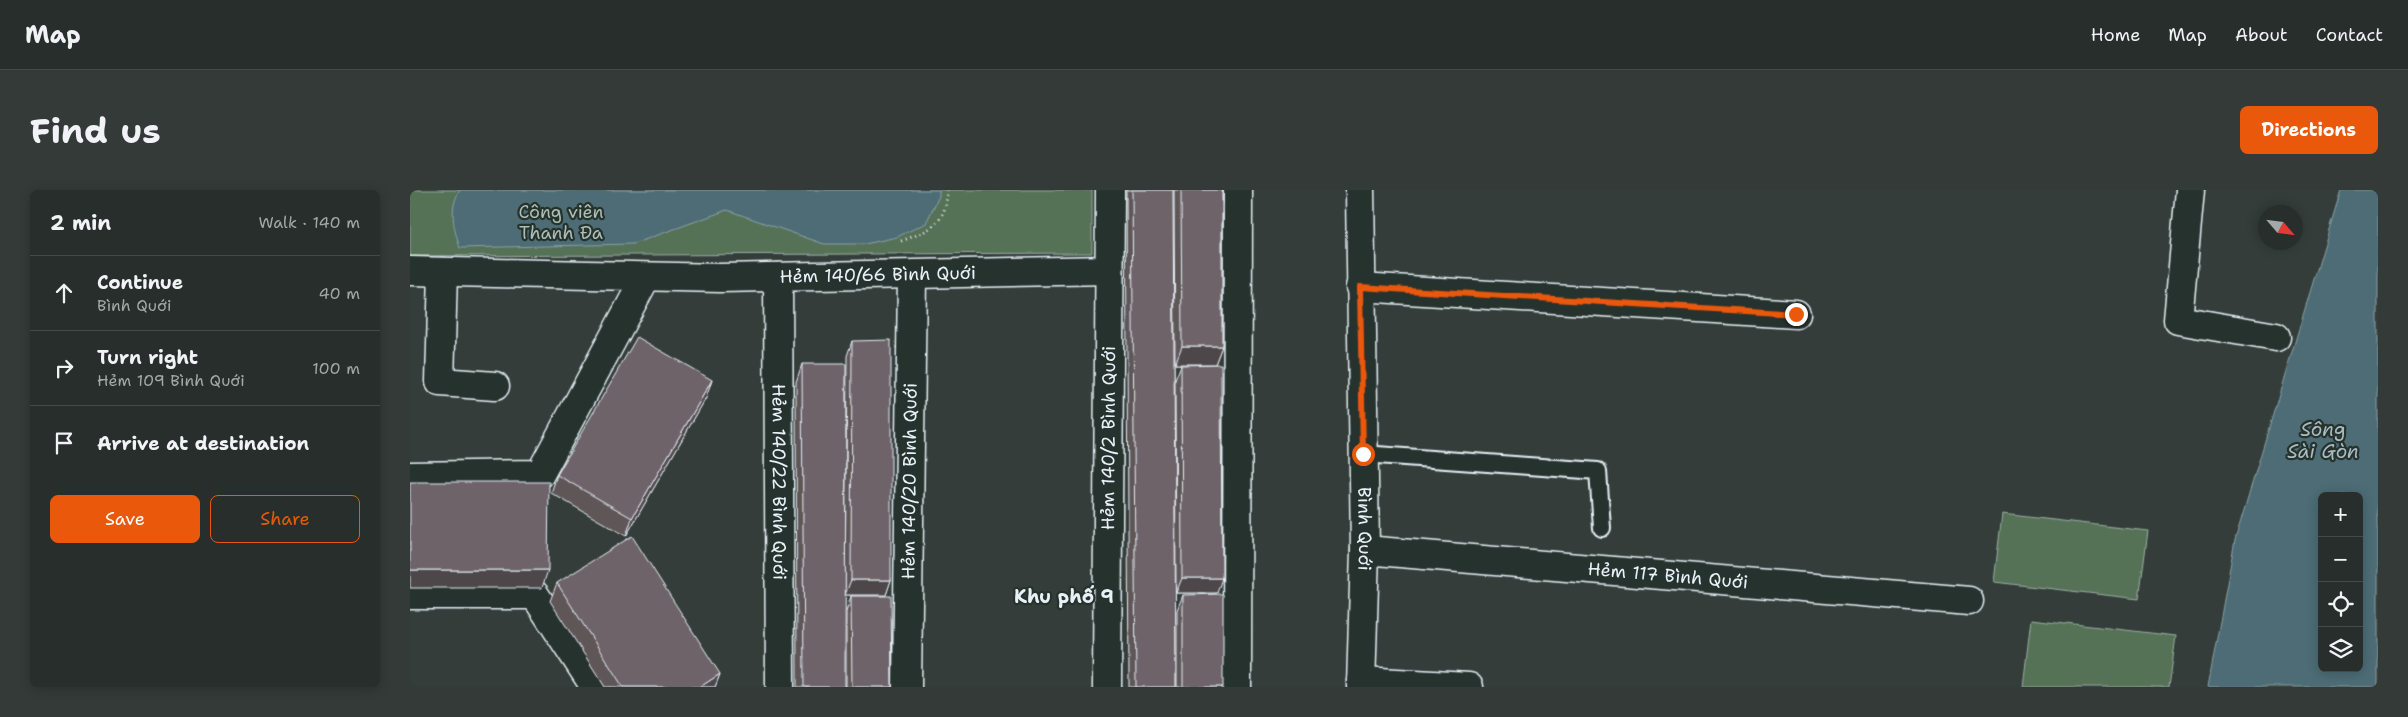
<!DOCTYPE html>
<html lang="en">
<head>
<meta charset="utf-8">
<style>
  body { margin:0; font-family:"Shantell Sans",sans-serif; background:#333a37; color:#f1f3f6 }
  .controls { position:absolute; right:15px; bottom:15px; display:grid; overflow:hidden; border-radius:8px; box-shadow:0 2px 12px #0003 }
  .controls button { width:45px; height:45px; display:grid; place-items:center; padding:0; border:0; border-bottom:1px solid #434a47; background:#272e2b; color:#f1f3f6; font:25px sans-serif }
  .compass { position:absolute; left:1848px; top:15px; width:45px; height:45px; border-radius:50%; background:#272e2b; box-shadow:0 2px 12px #0003; rotate:118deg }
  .stop { position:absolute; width:15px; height:15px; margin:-11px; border:4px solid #ea580c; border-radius:50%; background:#fff }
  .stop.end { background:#ea580c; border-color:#fff; box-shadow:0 1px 5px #0008 }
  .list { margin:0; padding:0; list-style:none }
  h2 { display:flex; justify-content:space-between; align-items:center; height:65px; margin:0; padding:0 20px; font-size:21px }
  h2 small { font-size:16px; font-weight:400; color:#a4a8a9 }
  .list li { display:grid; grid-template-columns:32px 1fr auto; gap:15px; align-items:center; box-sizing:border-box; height:75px; padding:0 20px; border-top:1px solid #434a47 }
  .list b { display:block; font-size:19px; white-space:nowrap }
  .list p { margin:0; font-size:16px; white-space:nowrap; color:#a4a8a9 }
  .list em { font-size:16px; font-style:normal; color:#a4a8a9 }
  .actions { display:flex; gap:10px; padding:15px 20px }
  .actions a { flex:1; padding:11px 0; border:1px solid #ea580c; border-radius:8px; text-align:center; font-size:18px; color:#ea580c }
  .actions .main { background:#ea580c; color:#fff }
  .icon { flex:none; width:28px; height:28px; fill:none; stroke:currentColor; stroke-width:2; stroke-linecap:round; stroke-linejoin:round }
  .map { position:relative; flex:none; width:1968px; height:497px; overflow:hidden; border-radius:8px }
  header { display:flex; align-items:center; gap:30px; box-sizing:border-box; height:70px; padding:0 25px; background:#272e2b; border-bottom:1px solid #434a47 }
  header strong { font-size:24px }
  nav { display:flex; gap:28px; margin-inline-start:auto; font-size:18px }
  .intro { display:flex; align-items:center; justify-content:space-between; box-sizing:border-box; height:120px; padding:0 30px }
  h1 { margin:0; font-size:35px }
  .button { padding:12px 22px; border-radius:8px; background:#ea580c; color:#fff; font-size:18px; font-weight:700 }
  main { display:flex; gap:30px; padding:0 30px }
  aside { flex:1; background:#272e2b; border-radius:8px; box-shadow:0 2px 12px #0003 }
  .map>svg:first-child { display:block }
</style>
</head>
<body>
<header>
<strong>Map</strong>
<nav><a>Home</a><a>Map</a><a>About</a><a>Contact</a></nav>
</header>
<div class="intro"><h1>Find us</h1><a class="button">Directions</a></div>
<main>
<aside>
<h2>2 min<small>Walk · 140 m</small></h2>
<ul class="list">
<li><svg class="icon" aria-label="ahead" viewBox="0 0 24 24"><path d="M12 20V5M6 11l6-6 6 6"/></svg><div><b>Continue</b><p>Bình Quới</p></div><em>40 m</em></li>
<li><svg class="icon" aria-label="right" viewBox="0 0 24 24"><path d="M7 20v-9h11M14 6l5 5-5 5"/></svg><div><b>Turn right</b><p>Hẻm 109 Bình Quới</p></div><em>100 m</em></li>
<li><svg class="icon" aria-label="arrive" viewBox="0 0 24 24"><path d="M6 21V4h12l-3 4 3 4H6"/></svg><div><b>Arrive at destination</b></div></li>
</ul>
<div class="actions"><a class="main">Save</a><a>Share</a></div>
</aside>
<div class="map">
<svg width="1968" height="497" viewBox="0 0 1968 497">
  <rect width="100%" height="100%" fill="#343d39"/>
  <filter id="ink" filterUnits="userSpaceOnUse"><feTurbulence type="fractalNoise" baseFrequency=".02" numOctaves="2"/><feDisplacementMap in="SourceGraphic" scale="10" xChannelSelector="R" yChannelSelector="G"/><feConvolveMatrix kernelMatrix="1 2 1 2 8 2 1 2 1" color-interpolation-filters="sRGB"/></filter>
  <g filter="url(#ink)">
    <g fill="#557157" stroke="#9eb1a8">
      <path d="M0 0H682V63L0 66Z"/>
      <path d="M1592 324 1738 341 1729 409 1584 392Z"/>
      <path d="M1621 429 1766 446 1759 497H1613Z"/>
    </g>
    <g fill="#4e6c75" stroke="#8ca1a9" fill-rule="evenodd">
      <path d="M50 0H529V6L516 33 487 47 455 54H414L317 20 223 54 50 58C44 39 38 19 50 0Z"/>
      <path d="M1931 0H1968V497H1798L1825 350ZM1912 306H1949V478H1912Z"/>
    </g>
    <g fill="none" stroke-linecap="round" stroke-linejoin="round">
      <defs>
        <path id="lane" d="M953 264 1188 281 1192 338"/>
        <g id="street">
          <path d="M1780 0 1768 130 1866 147"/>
          <path id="s1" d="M0 81 310 88 699 80"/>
          <path d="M33 82 30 192 85 196"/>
          <path id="s2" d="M368 87 370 497"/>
          <path d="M950 97 1386 124"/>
          <path d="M0 286 130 284 236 87"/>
          <path id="s3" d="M955 360 1559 411"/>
          <path d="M0 405H125L185 497"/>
          <path d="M951 491 1059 497"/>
          <path id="s4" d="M497 497 502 85"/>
          <path id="s5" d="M697 497 700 0"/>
          <path d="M827 497 828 0"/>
        </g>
        <g id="secondary">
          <path id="s6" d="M950 0 955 360 951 497"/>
        </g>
      </defs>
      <use href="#lane" stroke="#e8f1f8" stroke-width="20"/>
      <use href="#street" stroke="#e8f1f8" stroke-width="31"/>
      <use href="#secondary" stroke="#e8f1f8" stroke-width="31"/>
      <path stroke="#e8f1f8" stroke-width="3" stroke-dasharray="1 4" stroke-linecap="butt" d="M491 51C519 41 537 34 537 0"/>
      <use href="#lane" stroke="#26332d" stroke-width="16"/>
      <use href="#street" stroke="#26332d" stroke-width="28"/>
      <use href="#secondary" stroke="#26332d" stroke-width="28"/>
    </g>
    <g fill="#5f5659" stroke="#e8f1f8">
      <path d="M716 0H763L766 497H719Z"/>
      <path d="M764 0H812V156L805 174H765Z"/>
      <path d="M442 151 481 390 476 405H435L437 166Z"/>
      <path d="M392 174 435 497H387L386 192Z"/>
      <path d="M771 175 807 403H766L765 190Z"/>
      <path d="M302 190 296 208 216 346 141 303 147 285Z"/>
      <path d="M147 393 310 484 305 497H195L140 411Z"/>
      <path d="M773 405 813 497H767V420Z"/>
      <path d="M441 406 482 497H436V422Z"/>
    </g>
    <g fill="#4d4649" stroke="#e8f1f8">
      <path d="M772 156H812L805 174H765Z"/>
      <path d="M302 190 296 208 216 346 222 328Z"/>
      <path d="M0 380H138L132 398H0Z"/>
      <path d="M772 388H812L807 403H766Z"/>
      <path d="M441 390H481L476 405H435Z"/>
      <path d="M310 484 305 497H290Z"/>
    </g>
    <g fill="#6e6468" stroke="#e8f1f8">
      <path d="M722 0H763L766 497H726Z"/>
      <path d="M771 0H812V156H772Z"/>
      <path d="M227 147 302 190 222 328 147 285Z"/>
      <path d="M481 150V390H441L442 151Z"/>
      <path d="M392 174H436L435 497H394Z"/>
      <path d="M811 174 812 388H772L771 175Z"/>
      <path d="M0 292H139L138 380H0Z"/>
      <path d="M222 346 310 484 290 497H213L147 393Z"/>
      <path d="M813 404V497H773V405Z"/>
      <path d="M441 406H481L482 497H442Z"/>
    </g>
  </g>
  <g fill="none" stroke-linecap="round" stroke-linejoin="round" filter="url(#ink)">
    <path stroke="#ea580c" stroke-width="6" d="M953 264 950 97 1386 124"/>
  </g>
  <g text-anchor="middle" stroke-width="4.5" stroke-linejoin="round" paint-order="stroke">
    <g font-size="18" fill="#adbeb8" stroke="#26332d">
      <text x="151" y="28">Công viên<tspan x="151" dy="21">Thanh Đa</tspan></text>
    </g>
    <g font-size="18" fill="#e8f1f8" stroke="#26332d">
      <text dy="6" stroke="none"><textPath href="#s1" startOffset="468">Hẻm 140/66 Bình Quới</textPath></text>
      <text dy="6" stroke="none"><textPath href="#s5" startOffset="249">Hẻm 140/2 Bình Quới</textPath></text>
      <text dy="6" stroke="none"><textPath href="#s4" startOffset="206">Hẻm 140/20 Bình Quới</textPath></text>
      <text dy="6" stroke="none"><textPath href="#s2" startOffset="205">Hẻm 140/22 Bình Quới</textPath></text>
      <text dy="6" stroke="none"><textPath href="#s6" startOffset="339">Bình Quới</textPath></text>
      <text dy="6" stroke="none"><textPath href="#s3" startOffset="304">Hẻm 117 Bình Quới</textPath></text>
    </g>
    <g font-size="19" font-style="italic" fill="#aabcc4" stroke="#26332d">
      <text x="1913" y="246">Sông<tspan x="1913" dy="22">Sài Gòn</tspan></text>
    </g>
    <g font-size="19" font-weight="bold" fill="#e8f1f8" stroke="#26332d">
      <text x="654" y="413">Khu phố 9</text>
    </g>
  </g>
</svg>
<div class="controls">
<button>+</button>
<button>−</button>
<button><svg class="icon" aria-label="locate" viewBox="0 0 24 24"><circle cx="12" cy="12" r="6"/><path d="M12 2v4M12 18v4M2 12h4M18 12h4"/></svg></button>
<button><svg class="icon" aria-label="layers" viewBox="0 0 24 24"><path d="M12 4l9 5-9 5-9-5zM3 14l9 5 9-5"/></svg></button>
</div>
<svg class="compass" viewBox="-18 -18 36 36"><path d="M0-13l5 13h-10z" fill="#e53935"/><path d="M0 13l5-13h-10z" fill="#a4a8a9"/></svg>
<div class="stop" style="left:953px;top:264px"></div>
<div class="stop end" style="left:1386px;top:124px"></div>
</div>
</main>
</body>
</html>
